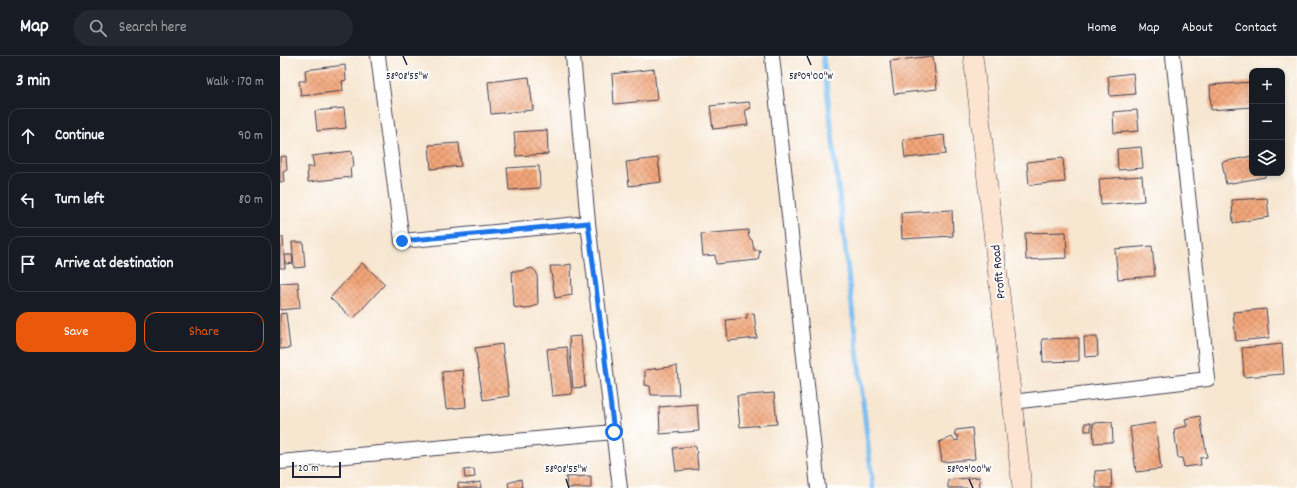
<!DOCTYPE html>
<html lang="en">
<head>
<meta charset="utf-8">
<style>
  body { margin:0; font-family:Dekko,sans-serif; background:#242831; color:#f1f3f6 }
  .controls { position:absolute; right:12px; top:12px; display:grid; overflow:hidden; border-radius:8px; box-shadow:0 2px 6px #0003 }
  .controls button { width:36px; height:36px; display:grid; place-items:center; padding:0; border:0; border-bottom:1px solid #363941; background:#171b24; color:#f1f3f6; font:20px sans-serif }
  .scale { position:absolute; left:12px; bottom:10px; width:49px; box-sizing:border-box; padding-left:4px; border:2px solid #22223b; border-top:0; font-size:11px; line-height:14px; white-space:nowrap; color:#22223b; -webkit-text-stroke:3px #fff; paint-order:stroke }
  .stop { position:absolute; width:12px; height:12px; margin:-9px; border:3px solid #1a73e8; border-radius:50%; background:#fff }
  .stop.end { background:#1a73e8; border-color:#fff; box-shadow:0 1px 4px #0008 }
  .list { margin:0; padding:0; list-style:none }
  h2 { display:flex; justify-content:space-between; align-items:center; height:52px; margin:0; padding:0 16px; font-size:17px }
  h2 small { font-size:13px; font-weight:400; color:#9ea1a6 }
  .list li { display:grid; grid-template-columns:26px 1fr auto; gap:12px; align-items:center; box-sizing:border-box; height:56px; margin:0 8px 8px; padding:0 8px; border:1px solid #363941; border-radius:12px }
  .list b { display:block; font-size:15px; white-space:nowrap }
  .list em { font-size:13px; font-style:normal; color:#9ea1a6 }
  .actions { display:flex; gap:8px; padding:12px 16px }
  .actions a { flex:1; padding:9px 0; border:1px solid #ea580c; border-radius:12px; text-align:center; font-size:14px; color:#ea580c }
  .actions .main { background:#ea580c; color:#fff }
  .icon { flex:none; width:22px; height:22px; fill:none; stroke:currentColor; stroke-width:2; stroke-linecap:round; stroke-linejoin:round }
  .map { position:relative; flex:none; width:1017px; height:432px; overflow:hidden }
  header { display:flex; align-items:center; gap:24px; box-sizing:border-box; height:56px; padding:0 20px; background:#171b24; border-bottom:1px solid #363941 }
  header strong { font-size:19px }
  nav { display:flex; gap:22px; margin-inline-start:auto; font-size:14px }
  .search { width:280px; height:36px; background:#242831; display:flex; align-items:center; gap:10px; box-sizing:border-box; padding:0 14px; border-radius:22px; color:#9ea1a6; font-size:15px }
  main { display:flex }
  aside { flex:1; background:#171b24 }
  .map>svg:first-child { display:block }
</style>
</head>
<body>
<header>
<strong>Map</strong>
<div class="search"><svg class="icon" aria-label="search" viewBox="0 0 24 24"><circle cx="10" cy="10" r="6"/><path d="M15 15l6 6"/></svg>Search here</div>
<nav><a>Home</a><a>Map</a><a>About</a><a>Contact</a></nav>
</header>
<main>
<aside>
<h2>3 min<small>Walk · 170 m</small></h2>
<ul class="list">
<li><svg class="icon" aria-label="ahead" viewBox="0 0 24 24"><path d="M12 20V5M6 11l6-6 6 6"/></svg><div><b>Continue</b></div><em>90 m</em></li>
<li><svg class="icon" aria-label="left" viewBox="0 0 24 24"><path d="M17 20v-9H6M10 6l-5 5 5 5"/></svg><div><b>Turn left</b></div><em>80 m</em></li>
<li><svg class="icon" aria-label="arrive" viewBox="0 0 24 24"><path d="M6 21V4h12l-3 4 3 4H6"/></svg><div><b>Arrive at destination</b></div></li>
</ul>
<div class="actions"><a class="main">Save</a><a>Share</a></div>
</aside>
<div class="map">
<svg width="1017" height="432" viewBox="0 0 1017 432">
  <defs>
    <pattern id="building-cross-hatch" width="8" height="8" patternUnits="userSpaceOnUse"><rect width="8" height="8" fill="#f3a679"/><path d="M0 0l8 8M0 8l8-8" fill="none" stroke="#c48764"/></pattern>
  </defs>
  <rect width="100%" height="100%" fill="#fff"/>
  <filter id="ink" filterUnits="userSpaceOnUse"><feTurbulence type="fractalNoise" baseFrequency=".025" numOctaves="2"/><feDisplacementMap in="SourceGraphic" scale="8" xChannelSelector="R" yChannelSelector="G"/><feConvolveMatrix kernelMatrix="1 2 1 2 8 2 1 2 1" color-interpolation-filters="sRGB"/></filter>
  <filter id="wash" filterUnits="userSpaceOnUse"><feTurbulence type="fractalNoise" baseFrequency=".012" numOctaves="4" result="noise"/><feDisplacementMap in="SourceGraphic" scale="16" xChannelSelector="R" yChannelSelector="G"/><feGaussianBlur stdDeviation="0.9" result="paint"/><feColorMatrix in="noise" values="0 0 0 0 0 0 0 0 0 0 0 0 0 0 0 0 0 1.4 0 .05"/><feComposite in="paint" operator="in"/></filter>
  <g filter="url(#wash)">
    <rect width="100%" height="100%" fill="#f7e6d0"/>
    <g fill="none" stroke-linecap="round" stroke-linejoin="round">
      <path stroke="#7abdf0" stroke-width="5" d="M543 0 593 432"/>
    </g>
    <g id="blocks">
      <g fill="url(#building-cross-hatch)">
        <path d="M653 0 657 33 614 38 610 5Z"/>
        <path d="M65 9 66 24 62 25 63 35 21 40 19 25H26L25 14Z"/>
        <path d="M374 13 377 44 334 48 332 18Z"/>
        <path d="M853 17 855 38 830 40 828 20Z"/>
        <path d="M249 21 253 54 211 58 208 26Z"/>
        <path d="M972 26V51L931 54 930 29Z"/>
        <path d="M469 46 471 52 465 54 468 69 433 73 430 50Z"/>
        <path d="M64 52 66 72 37 75 35 55Z"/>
        <path d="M857 54 859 75 834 77 833 56Z"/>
        <path d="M267 74 268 98 236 100 234 76Z"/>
        <path d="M664 79 666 98 625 102 623 84Z"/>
        <path d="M179 87 181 110 151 113 149 89Z"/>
        <path d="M861 91 863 112 838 114 837 93Z"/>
        <path d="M72 95 74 110 70 112 71 121 28 126 27 111H34L32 100Z"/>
        <path d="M6 100 7 114 3 116 4 126H0V101Z"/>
        <path d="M972 100V117H985V121L946 128 942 106Z"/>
        <path d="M378 102 381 126 349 130 346 106Z"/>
        <path d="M783 102 785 126 749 129 747 106Z"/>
        <path d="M259 110 260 132 229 134 227 112Z"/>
        <path d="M862 120 864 145 821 149 819 123Z"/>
        <path d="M987 142 989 161 953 167 952 144Z"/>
        <path d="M672 154 673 180 622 183 621 157Z"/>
        <path d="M468 174 469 182 472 184 474 194H480L478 204 436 208 435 199 423 200 421 178Z"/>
        <path d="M786 176 787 202 746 204 745 177Z"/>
        <path d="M0 181H3L5 212H0Z"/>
        <path d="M12 186H23L25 211 14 212Z"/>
        <path d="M872 190 875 220 838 223 835 193Z"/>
        <path d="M5 199H12L13 207 6 208Z"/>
        <path d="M82 207 105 228 73 263 50 242Z"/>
        <path d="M291 208 292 239 275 242 270 210H281Z"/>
        <path d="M252 212 257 217 258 249 246 253 234 251 232 215H240Z"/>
        <path d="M18 226 20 252 0 254V227Z"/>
        <path d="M986 253 989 282 956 285 953 256Z"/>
        <path d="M6 257 10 292 0 293V258Z"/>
        <path d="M474 257 477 282 448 285 446 264 467 262V258Z"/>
        <path d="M301 280 305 331 293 332 289 281Z"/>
        <path d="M804 281H817L818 300 805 301Z"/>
        <path d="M799 282V305L763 306 762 283Z"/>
        <path d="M222 288 229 340 203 344 195 292Z"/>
        <path d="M1002 288 1004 318 964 321 962 292Z"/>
        <path d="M287 291 292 338 272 340 267 293Z"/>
        <path d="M397 310 399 339H371L370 330 365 329V314Z"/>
        <path d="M183 314 186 351 166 353 162 316Z"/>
        <path d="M494 337 497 368 460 371 457 340Z"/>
        <path d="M417 348 419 375 380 378 379 351Z"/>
        <path d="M920 360 927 401 920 402 921 409 904 411 902 402H898L894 373 907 370 905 363Z"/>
        <path d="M832 366 833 386 814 387 813 367Z"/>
        <rect x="805" y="367" width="6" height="8"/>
        <path d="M875 367 881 413 856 416 850 371Z"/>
        <path d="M692 372 695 403 662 406 659 386 672 381 674 384 678 385V380L674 378 676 374Z"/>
        <path d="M416 390 418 413 396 415 393 392Z"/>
        <path d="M194 413 195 421 185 422 184 414Z"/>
        <path d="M831 414 832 432H816L815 415Z"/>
        <path d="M311 420V432H287L286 421Z"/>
        <path d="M699 421 700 432H668V424Z"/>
        <path d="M241 423 242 432H229L228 427Z"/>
        <path d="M200 426 201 432H178V427L189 428Z"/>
      </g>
    </g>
  </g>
  <g filter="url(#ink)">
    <use href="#blocks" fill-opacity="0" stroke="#423f51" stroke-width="1"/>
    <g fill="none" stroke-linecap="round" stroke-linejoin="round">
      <defs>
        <g id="street">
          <path d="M98 0 122 185 308 167"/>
          <path d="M293 0 308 167 340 432"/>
          <path d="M492 0 538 432"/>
          <path d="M732 346 928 323 893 0"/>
          <path d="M0 406 334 376"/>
        </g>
        <path id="secondary" d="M693 0 742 432"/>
      </defs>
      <use href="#street" stroke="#423f51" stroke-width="16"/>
      <use href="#secondary" stroke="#423f51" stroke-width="20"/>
      <use href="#street" stroke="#fff" stroke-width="14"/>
      <use href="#secondary" stroke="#fde4d0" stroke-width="19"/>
    </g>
  </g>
  <g fill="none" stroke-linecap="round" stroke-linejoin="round" filter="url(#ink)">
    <path stroke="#1a73e8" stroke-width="5" d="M122 185 308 167 334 376"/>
  </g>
  <path fill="none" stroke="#22223b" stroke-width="1.5" d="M123 0 127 9M527 0 531 9M286 423 289 432M689 423 693 432"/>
  <g text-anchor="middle" stroke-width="4" stroke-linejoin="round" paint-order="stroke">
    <g font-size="13" fill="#22223b" stroke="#fff">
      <text transform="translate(717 216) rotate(-96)" y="5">Profit Road</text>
    </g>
  </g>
  <g font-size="10" text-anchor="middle" fill="#22223b" stroke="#fff" stroke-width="4" stroke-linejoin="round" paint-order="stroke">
    <text x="127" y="23">58°08'55"W</text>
    <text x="531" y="23">58°09'00"W</text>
    <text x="286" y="416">58°08'55"W</text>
    <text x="689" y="416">58°09'00"W</text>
  </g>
</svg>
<div class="controls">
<button>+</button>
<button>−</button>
<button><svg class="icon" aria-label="layers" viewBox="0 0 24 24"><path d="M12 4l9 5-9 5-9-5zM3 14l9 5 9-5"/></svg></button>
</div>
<div class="scale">20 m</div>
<div class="stop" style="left:334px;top:376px"></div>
<div class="stop end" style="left:122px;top:185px"></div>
</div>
</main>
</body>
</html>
